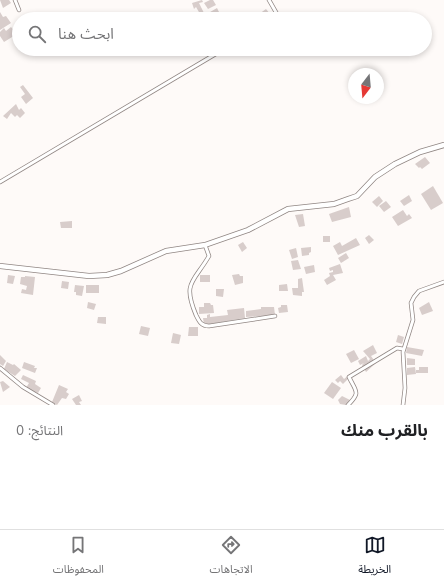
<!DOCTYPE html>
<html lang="ar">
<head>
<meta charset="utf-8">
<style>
  body { margin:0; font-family:Inter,"Noto Sans Arabic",sans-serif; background:#f2f2f2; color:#202124; direction:rtl }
  .compass { position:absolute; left:348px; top:68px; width:36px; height:36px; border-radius:50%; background:#fff; box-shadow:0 2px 6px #0003; rotate:196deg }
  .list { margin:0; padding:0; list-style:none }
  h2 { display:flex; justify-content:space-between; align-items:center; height:52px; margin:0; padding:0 16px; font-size:17px }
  h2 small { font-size:13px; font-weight:400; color:#757577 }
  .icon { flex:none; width:22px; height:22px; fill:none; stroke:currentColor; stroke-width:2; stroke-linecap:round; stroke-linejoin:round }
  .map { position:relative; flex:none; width:444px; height:405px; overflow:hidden; direction:ltr }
  .search { position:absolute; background:#fff; box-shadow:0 2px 6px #0003; left:12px; right:12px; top:12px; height:44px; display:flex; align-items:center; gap:10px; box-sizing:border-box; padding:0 14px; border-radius:22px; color:#757577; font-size:15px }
  .sheet { height:124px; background:#fff }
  nav { display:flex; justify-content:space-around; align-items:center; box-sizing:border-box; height:56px; border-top:1px solid #e0e0e0; background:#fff; font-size:11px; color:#757577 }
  nav a { display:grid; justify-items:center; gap:2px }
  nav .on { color:#111827 }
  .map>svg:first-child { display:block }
</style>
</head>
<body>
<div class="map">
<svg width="444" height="405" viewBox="0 0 444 405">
  <rect width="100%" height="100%" fill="#fefaf8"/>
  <g fill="#d8cdcb">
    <path d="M0 0H9L11 3 3 8Z"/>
    <path d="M202 0 203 2 199 3 200 5 196 7 200 5 205 15 217 8 220 14 211 19H203L196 7 194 9 192 3Z"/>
    <path d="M210 0H213L216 5 208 9 204 3Z"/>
    <path d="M266 9 270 14 263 19H252Z"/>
    <path d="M0 12 3 17 6 16 11 23 0 30Z"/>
    <path d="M11 27 17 34 4 42 0 36V32L4 28 6 31Z"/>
    <path d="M207 49H215L208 57 203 52Z"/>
    <path d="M23 85 33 98 26 104 21 97 25 94 20 87Z"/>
    <path d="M16 104 19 110 21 108 25 113 20 118 17 115 15 117 11 113 7 119 3 116Z"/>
    <path d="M425 157 430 163 422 169 420 167 419 168 415 164Z"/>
    <path d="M433 186 443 203 431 210 421 194Z"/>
    <path d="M409 195 412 201 404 206 400 201Z"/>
    <path d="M379 196 383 201 377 207 372 202Z"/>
    <path d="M386 201 391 207 384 212 379 206Z"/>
    <path d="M349 207 351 217 332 222 329 214Z"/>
    <path d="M403 210 407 216 409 214 412 218 398 226 392 217Z"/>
    <path d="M303 214 305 226 299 227 295 215Z"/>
    <path d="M72 221V228H61L60 222Z"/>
    <path d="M369 235 374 240 369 244 365 238Z"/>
    <rect x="323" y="236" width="7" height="6"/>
    <path d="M356 238 360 245 338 255 333 246 340 242 342 246Z"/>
    <path d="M243 242 247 248 242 252 238 245Z"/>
    <path d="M311 247V252L309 253V255L302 256 301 248Z"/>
    <path d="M296 248 298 257 292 259 289 250Z"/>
    <path d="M346 253 349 258 341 263 338 258Z"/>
    <path d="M298 260 301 269 293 270 291 261Z"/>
    <path d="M340 264 343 273 333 275 336 280 327 285 324 280 330 276 329 273 333 272V270L330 271 329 268Z"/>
    <path d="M314 265 315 272 306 274 304 267Z"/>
    <path d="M239 274 240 276H243V283L235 285 232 275Z"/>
    <path d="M8 275 15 276 13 284 7 283Z"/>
    <rect x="200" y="275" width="10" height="7"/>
    <path d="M25 276 35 277 33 295 21 293 22 289 26 290 27 286 20 284 21 277H25Z"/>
    <path d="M302 278 304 292H302V296L293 295 292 288H298V279Z"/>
    <path d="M62 281 69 282 68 289 61 288Z"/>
    <path d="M287 284 288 291H279V285Z"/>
    <path d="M75 285 84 286 82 296 76 295V292H74Z"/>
    <rect x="86" y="285" width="13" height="8"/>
    <path d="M216 289H224L223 297 216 296Z"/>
    <path d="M88 302 96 304 94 310 87 308Z"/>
    <path d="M429 302 433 311 422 315 419 308Z"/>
    <path d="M204 303H210L211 305H213L214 313 199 314V307H204Z"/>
    <path d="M281 305H287L288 312 279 313 278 308 281 307Z"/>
    <path d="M261 307H274L275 315 246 317V311L261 309Z"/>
    <path d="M244 308 245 318 204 325 203 318H207V315L210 314V317L228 315 227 310Z"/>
    <path d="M98 317H106V324L97 323Z"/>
    <path d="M141 326 150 328 148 336 139 334Z"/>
    <path d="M189 327H198V336H188Z"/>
    <path d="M173 333 181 335 179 344 171 343Z"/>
    <path d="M398 335 404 337 402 344 396 342Z"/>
    <path d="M373 345 377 353 371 356 376 363 366 372 362 365 364 363 360 365 358 361 366 356 368 361 370 359 363 351Z"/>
    <path d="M407 347 424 350 422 356 406 353Z"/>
    <path d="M354 350 359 359 351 363 346 354Z"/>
    <path d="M0 355 6 361 3 366 0 364Z"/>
    <path d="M407 358 415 359V365H407Z"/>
    <path d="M7 362 13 365 14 364 21 370 15 376 4 369Z"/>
    <path d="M24 362 35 366 34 368H37L35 373 22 368Z"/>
    <path d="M415 367 416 374 407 375V368Z"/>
    <path d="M419 367H428V373H416V370H419Z"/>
    <path d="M350 374 351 376 343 384 340 381 338 383 335 380 341 375 344 379Z"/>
    <path d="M23 375 36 381 35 384 41 388 38 393 26 388 29 383 21 379Z"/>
    <path d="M3 381 10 387 3 392 0 382Z"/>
    <path d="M332 382 341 388 333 399 324 393Z"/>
    <path d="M59 385 68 389 66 392 69 394 66 399 62 398 57 405 52 402Z"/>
    <path d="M79 395 82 401 79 402 81 405H76L72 399Z"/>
    <path d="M342 396 350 400 346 405 340 404 338 400Z"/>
  </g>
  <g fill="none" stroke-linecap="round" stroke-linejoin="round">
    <defs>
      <g id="street">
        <path d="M15 0 19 10"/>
        <path d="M269 0 277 14 275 19"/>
        <path d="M0 182 224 49"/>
        <path d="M205 245 209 256C194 282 182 282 196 315 199 321 201 326 209 326L275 316"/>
        <path d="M0 368 23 387 53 405"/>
        <path d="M348 405C361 392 356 392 349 377L397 348 403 349"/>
        <path d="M403 405 405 388 403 352 413 320 411 303 414 297 419 291 444 282"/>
      </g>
      <path id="secondary" d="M0 266 89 276 107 275 121 271 166 251 205 245 248 230 288 209 334 204 348 199 357 196 375 177 395 164 420 152 444 145"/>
    </defs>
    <use href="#street" stroke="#908683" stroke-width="4.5"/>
    <use href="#secondary" stroke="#908683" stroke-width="6"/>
    <use href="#street" stroke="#fff" stroke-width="3"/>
    <use href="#secondary" stroke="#fff" stroke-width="4.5"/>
  </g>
</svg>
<svg class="compass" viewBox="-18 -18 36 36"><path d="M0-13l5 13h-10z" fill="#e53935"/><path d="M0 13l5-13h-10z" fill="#757577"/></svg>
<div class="search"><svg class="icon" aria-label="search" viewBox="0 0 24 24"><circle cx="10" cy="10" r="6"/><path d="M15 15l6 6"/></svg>ابحث هنا</div>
</div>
<section class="sheet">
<h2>بالقرب منك<small>النتائج: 0</small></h2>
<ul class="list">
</ul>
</section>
<nav>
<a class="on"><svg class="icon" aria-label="map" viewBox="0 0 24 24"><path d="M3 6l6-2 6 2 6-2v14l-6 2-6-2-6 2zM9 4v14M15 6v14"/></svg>الخريطة</a>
<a><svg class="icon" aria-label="directions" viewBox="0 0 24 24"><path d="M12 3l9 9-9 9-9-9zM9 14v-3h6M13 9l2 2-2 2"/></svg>الاتجاهات</a>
<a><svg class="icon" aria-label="saved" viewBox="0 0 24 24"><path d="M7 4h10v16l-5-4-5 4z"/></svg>المحفوظات</a>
</nav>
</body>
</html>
